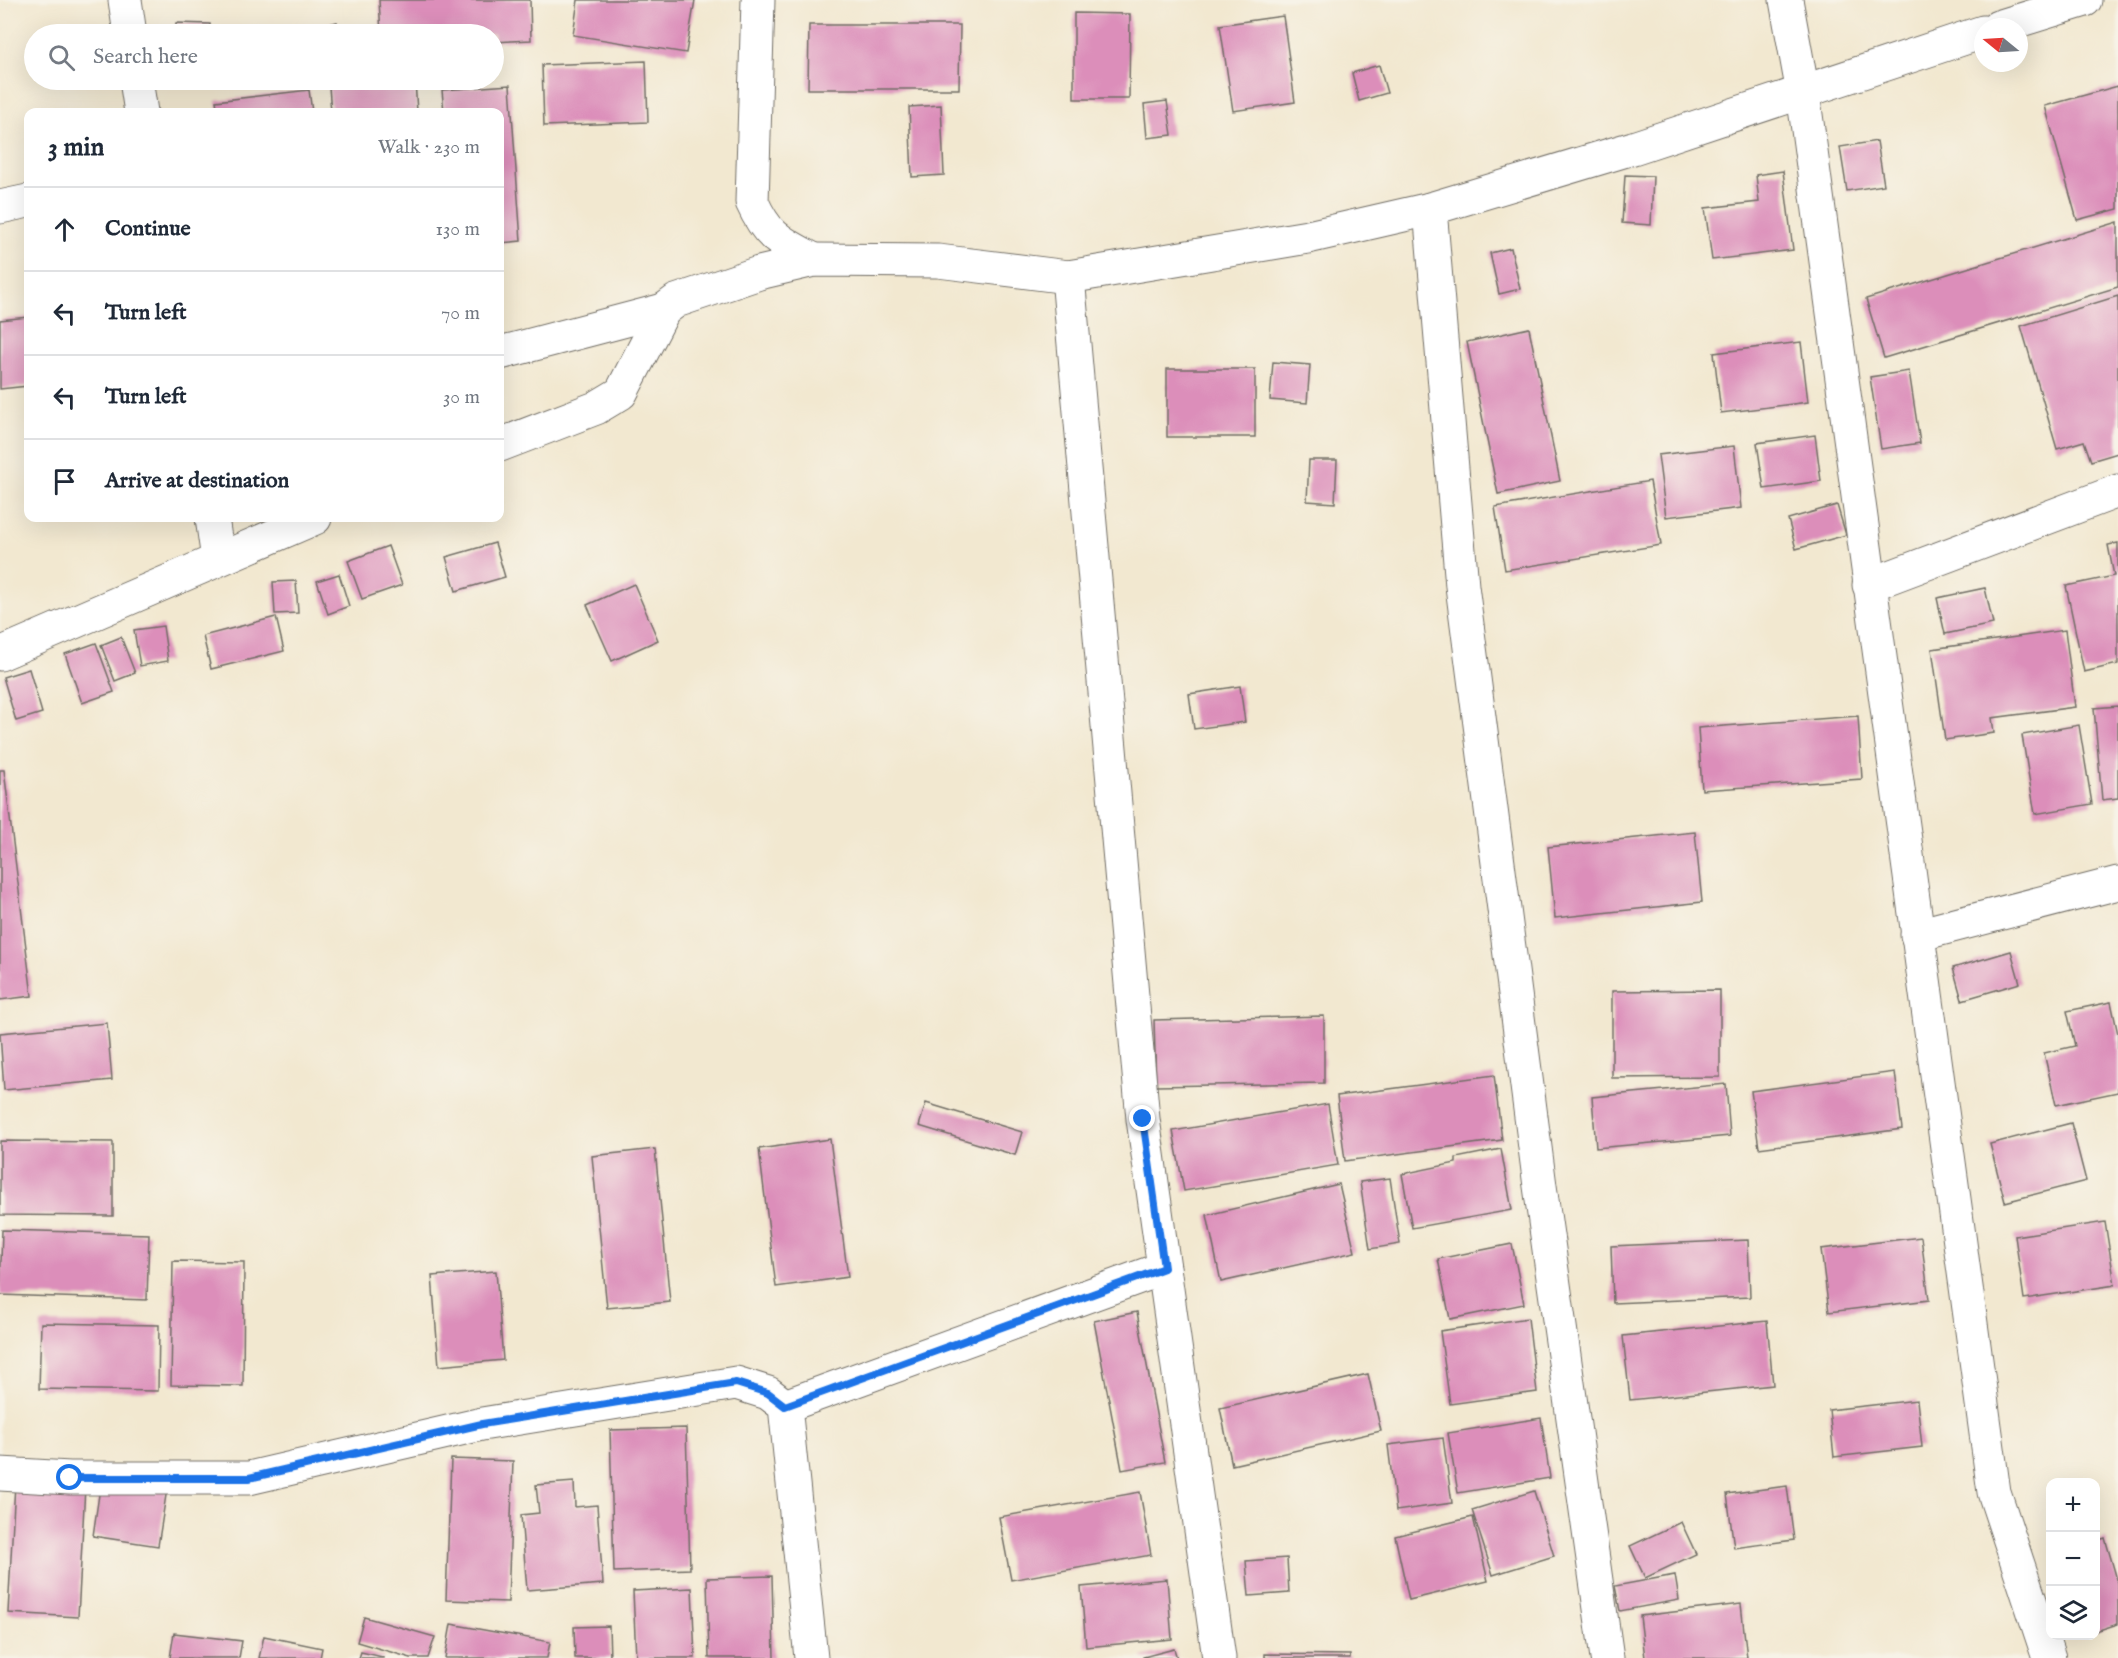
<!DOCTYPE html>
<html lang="en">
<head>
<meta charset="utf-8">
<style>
  body { margin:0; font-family:"IM FELL English",serif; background:#f6f6f7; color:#1f2937 }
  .controls { position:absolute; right:18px; bottom:18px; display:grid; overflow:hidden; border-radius:12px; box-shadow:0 6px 24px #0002 }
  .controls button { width:54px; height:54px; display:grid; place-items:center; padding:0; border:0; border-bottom:2px solid #e0e1e3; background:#fff; color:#1f2937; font:30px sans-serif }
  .compass { position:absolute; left:1974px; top:18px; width:54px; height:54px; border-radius:50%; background:#fff; box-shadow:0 6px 24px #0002; rotate:288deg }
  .stop { position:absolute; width:18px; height:18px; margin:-14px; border:4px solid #1a73e8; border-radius:50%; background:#fff }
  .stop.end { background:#1a73e8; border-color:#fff; box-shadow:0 2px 6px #0008 }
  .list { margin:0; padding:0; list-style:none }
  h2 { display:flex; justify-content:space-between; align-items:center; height:78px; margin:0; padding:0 24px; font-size:26px }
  h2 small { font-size:20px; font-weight:400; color:#747a83 }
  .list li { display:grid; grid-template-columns:39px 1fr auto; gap:18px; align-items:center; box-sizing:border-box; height:84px; padding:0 24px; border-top:2px solid #e0e1e3 }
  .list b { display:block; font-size:22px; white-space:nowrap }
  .list em { font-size:20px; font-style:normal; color:#747a83 }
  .icon { flex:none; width:33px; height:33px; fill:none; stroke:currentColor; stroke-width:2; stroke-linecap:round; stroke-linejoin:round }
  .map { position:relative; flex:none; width:2118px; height:1658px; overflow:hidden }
  .search { position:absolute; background:#fff; box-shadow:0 6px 24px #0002; left:24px; top:24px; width:480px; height:66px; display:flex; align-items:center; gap:15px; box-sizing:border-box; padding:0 21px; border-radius:33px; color:#747a83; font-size:22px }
  .panel { position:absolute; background:#fff; box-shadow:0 6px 24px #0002; left:24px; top:108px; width:480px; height:414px; border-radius:12px }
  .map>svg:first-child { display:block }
</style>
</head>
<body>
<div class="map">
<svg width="2118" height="1658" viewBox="0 0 2118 1658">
  <rect width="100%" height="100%" fill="#f7f3e8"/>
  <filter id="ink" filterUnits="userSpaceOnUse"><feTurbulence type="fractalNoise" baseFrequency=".0167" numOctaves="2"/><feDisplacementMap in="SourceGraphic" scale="12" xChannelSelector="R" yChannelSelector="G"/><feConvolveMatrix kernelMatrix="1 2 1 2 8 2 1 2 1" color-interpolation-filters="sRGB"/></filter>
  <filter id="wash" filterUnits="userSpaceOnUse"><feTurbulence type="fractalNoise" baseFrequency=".008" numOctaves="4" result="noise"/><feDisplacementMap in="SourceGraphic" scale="24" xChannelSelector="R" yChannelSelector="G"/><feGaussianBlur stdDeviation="1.35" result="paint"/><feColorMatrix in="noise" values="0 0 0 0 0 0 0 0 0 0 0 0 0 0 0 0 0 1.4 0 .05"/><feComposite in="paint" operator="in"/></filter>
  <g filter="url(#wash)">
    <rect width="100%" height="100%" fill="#f2e8d0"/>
    <g id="blocks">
      <g fill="#dc8eba">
        <path d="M379 0H530L531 40 494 42V34H381Z"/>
        <path d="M578 0H695L686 53 573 35Z"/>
        <path d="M1074 13 1130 14 1129 99H1074Z"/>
        <path d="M1283 16 1295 102 1233 111 1220 25Z"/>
        <path d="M337 22 340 34H292Z"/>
        <path d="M176 23 210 24V34H176Z"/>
        <path d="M809 25H960L959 89H808Z"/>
        <path d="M646 61 648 122 544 126 542 65Z"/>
        <path d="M1379 65 1387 93 1359 101 1352 73Z"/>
        <path d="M415 80 417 112H331L329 87Z"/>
        <path d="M510 85 521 241 500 243V112H444L442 90Z"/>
        <path d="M2118 86V209L2077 220 2045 106Z"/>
        <path d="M309 90 312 112H218L216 101Z"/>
        <path d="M1167 101 1172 135 1147 138 1144 104Z"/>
        <path d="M941 105 944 175 912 177 909 107Z"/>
        <path d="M1877 141 1884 185 1847 191 1840 147Z"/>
        <path d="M1783 171 1793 250 1712 260 1705 208 1759 202 1756 175Z"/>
        <path d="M1625 175 1653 176 1651 225 1622 223Z"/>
        <path d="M2118 222V287L1884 358 1866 299Z"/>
        <path d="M1511 248 1520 289 1499 294 1490 253Z"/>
        <path d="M2118 296V453L2091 461 2084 441 2057 449 2021 326Z"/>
        <path d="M28 317V386L0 389V320Z"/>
        <path d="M1529 328 1560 481 1498 494 1467 342Z"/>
        <path d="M1801 342 1808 402 1721 413 1714 353Z"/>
        <path d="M1273 362 1310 365 1307 403 1270 400Z"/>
        <rect x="1167" y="369" width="88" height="68"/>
        <path d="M1909 371 1920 443 1881 449 1870 377Z"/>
        <path d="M1815 435 1821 481 1764 489 1757 443Z"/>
        <path d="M1734 446 1741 508 1666 517 1658 455Z"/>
        <path d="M1309 460H1337L1335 503 1307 501Z"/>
        <path d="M1650 481 1661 545 1505 570 1495 507Z"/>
        <path d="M1837 505 1846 535 1796 549 1788 519Z"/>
        <path d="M495 543 505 577 456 591 446 557Z"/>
        <path d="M2118 543V664L2084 672 2066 586 2114 576 2108 545Z"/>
        <path d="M388 546 402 585 362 599 348 561Z"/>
        <path d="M339 574 349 606 328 614 317 581Z"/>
        <path d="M296 581 298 613 275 614 273 582Z"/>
        <path d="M634 584 658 640 612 661 587 605Z"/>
        <path d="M1985 588 1993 624 1945 634 1937 598Z"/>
        <path d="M276 617 284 651 211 669 203 636Z"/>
        <path d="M163 626 168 661 140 666 134 630Z"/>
        <path d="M2065 630 2075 707 1992 718 1994 733 1945 740 1932 649Z"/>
        <path d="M121 637 135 673 115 681 101 645Z"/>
        <path d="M96 643 114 692 82 703 65 654Z"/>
        <path d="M29 669 42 713 16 721 3 677Z"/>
        <path d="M1240 686 1245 722 1194 729 1189 694Z"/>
        <path d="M2118 706V798L2102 800 2094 708Z"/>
        <path d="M1858 716 1862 779 1702 790 1698 728Z"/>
        <path d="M2079 725 2092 804 2035 814 2022 735Z"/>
        <path d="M0 770H4L32 996 0 1000Z"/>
        <path d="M1695 832 1702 902 1555 918 1548 847Z"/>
        <path d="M2011 951 2020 983 1962 1000 1953 968Z"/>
        <path d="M1720 990V1077L1612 1078V991Z"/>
        <path d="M2111 1002 2118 1034V1092L2056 1105 2044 1053 2075 1046 2067 1011Z"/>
        <path d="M1324 1016V1083L1156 1086 1154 1020Z"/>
        <path d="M107 1023 112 1080 4 1090 0 1033Z"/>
        <path d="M1895 1072 1902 1129 1759 1148 1751 1091Z"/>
        <path d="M1494 1075 1502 1140 1345 1161 1337 1096Z"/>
        <path d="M1726 1084 1730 1136 1596 1148 1592 1097Z"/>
        <path d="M926 1103 1022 1132 1015 1155 919 1126Z"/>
        <path d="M1328 1104 1338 1165 1184 1191 1173 1131Z"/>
        <path d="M2071 1123 2086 1181 2005 1202 1990 1144Z"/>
        <path d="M830 1139 848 1277 776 1287 759 1149Z"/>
        <path d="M0 1141 113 1142V1216L0 1215Z"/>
        <path d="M655 1149 670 1302 607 1308 592 1156Z"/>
        <path d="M1501 1149 1512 1210 1412 1228 1402 1174 1456 1163V1158Z"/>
        <path d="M1390 1178 1400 1244 1370 1249 1360 1182Z"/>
        <path d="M1339 1184 1355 1252 1221 1282 1207 1215Z"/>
        <path d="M2105 1222 2115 1285 2024 1299 2015 1236Z"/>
        <path d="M2 1230 149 1234 147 1300 0 1295Z"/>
        <path d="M1921 1237 1929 1300 1829 1312 1821 1249Z"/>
        <path d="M1748 1240 1750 1297 1613 1303 1611 1246Z"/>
        <path d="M1512 1244 1524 1304 1450 1319 1438 1259Z"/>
        <path d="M173 1261 244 1262 243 1386 171 1385Z"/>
        <path d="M496 1271 503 1360 439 1366 432 1276Z"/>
        <path d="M1137 1312 1165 1462 1122 1470 1094 1321Z"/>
        <path d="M1528 1318 1537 1392 1450 1404 1440 1331Z"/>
        <path d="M1767 1321 1773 1385 1630 1400 1623 1336Z"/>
        <path d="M41 1323 159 1325 158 1391 39 1389Z"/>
        <path d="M1368 1374 1381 1431 1232 1465 1220 1408Z"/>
        <path d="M1917 1400 1922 1447 1834 1457 1829 1410Z"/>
        <path d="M1541 1418 1550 1478 1458 1493 1448 1433Z"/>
        <path d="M686 1428 690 1569 614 1572 610 1430Z"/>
        <path d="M1443 1438 1452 1503 1396 1511 1388 1445Z"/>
        <path d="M451 1459 513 1461 508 1602 446 1600Z"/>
        <path d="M16 1465 86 1468 78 1617 8 1613Z"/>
        <path d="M103 1467 169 1476 158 1546 93 1536Z"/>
        <path d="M574 1482 575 1507 597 1505 603 1584 527 1590 521 1515 539 1513 536 1485Z"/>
        <path d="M1787 1486 1794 1540 1734 1548 1727 1494Z"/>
        <path d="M1534 1491 1554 1556 1493 1575 1472 1510Z"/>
        <path d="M1140 1492 1151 1555 1011 1580 999 1517Z"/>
        <path d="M1473 1517 1488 1581 1409 1600 1395 1536Z"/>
        <path d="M1681 1522 1696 1554 1645 1578 1630 1546Z"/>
        <path d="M2105 1538 2118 1583V1624L2096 1631V1541Z"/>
        <path d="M1287 1558 1289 1593 1249 1596 1246 1561Z"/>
        <path d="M1675 1575 1679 1600 1620 1611 1615 1586Z"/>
        <path d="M772 1576 774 1658H709L707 1578Z"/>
        <path d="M1167 1579 1172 1639 1086 1647 1081 1587Z"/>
        <path d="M692 1588 695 1658H636L633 1591Z"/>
        <path d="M1741 1604 1747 1658H1645L1640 1616Z"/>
        <path d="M364 1617 435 1637 428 1658H411L357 1642Z"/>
        <path d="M451 1624 550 1642 547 1658H445Z"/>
        <path d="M609 1626 610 1658H575L574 1627Z"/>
        <path d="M174 1633 242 1641 239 1658H170Z"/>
        <path d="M264 1636 322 1648 320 1658H259Z"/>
        <path d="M1174 1649 1177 1658H1143V1657Z"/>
        <path d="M361 1652 383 1657V1658H359Z"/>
        <path d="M1265 1654 1350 1655V1658H1265Z"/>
      </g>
    </g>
  </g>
  <g filter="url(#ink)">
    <use href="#blocks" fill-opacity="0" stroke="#716d65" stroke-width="1.5"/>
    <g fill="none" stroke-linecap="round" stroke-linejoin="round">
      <defs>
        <g id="street">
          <path d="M125 0 130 34"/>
          <path d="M758 0 752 202C768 238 781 242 814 260"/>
          <path d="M1786 0 1803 93 1994 1492 2049 1658"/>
          <path d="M1998 27 2085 0"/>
          <path d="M136 80 141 112"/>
          <path d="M0 207 28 201"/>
          <path d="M1430 209 1462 586 1540 1186 1607 1658"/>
          <path d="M1068 277 1143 1119 1219 1658"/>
          <path d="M500 353 664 310"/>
          <path d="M500 445 596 408 621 393 664 310 676 301 759 273 814 260 938 261 1068 277 1308 237 1430 209 1633 148 1983 32"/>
          <path d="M212 518 218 559"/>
          <path d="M1869 585 2118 491"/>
          <path d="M0 654 315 518"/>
          <path d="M1917 935 2118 883"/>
          <path d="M785 1406 1164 1268"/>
          <path d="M0 1474 70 1478H249L482 1424 736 1383 768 1393 785 1406 811 1658"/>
        </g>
      </defs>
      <use href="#street" stroke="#716d65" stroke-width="35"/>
      <use href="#street" stroke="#fff" stroke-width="33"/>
    </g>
  </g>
  <g fill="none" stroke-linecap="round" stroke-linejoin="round" filter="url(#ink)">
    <path stroke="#1a73e8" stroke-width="8" d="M70 1478H249L482 1424 736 1383 768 1393 785 1406 1164 1268 1143 1119"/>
  </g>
</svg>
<div class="controls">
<button>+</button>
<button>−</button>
<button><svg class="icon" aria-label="layers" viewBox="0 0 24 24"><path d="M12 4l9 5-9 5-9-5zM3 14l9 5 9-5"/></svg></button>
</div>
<svg class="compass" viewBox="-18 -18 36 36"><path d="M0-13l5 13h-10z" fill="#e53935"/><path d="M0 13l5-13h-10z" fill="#747a83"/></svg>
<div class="stop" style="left:70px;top:1478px"></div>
<div class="stop end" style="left:1143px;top:1119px"></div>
<div class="search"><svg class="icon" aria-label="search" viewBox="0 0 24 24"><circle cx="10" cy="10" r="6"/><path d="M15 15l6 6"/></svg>Search here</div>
<section class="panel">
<h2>3 min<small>Walk · 230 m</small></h2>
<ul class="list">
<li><svg class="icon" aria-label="ahead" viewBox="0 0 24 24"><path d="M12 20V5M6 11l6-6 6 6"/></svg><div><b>Continue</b></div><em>130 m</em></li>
<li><svg class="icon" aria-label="left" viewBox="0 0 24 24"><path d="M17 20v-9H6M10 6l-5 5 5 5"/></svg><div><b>Turn left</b></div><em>70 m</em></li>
<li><svg class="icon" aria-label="left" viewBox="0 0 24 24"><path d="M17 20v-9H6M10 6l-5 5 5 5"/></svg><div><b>Turn left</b></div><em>30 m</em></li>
<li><svg class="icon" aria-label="arrive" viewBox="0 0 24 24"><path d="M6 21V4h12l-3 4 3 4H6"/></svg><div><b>Arrive at destination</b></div></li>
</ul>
</section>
</div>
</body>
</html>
